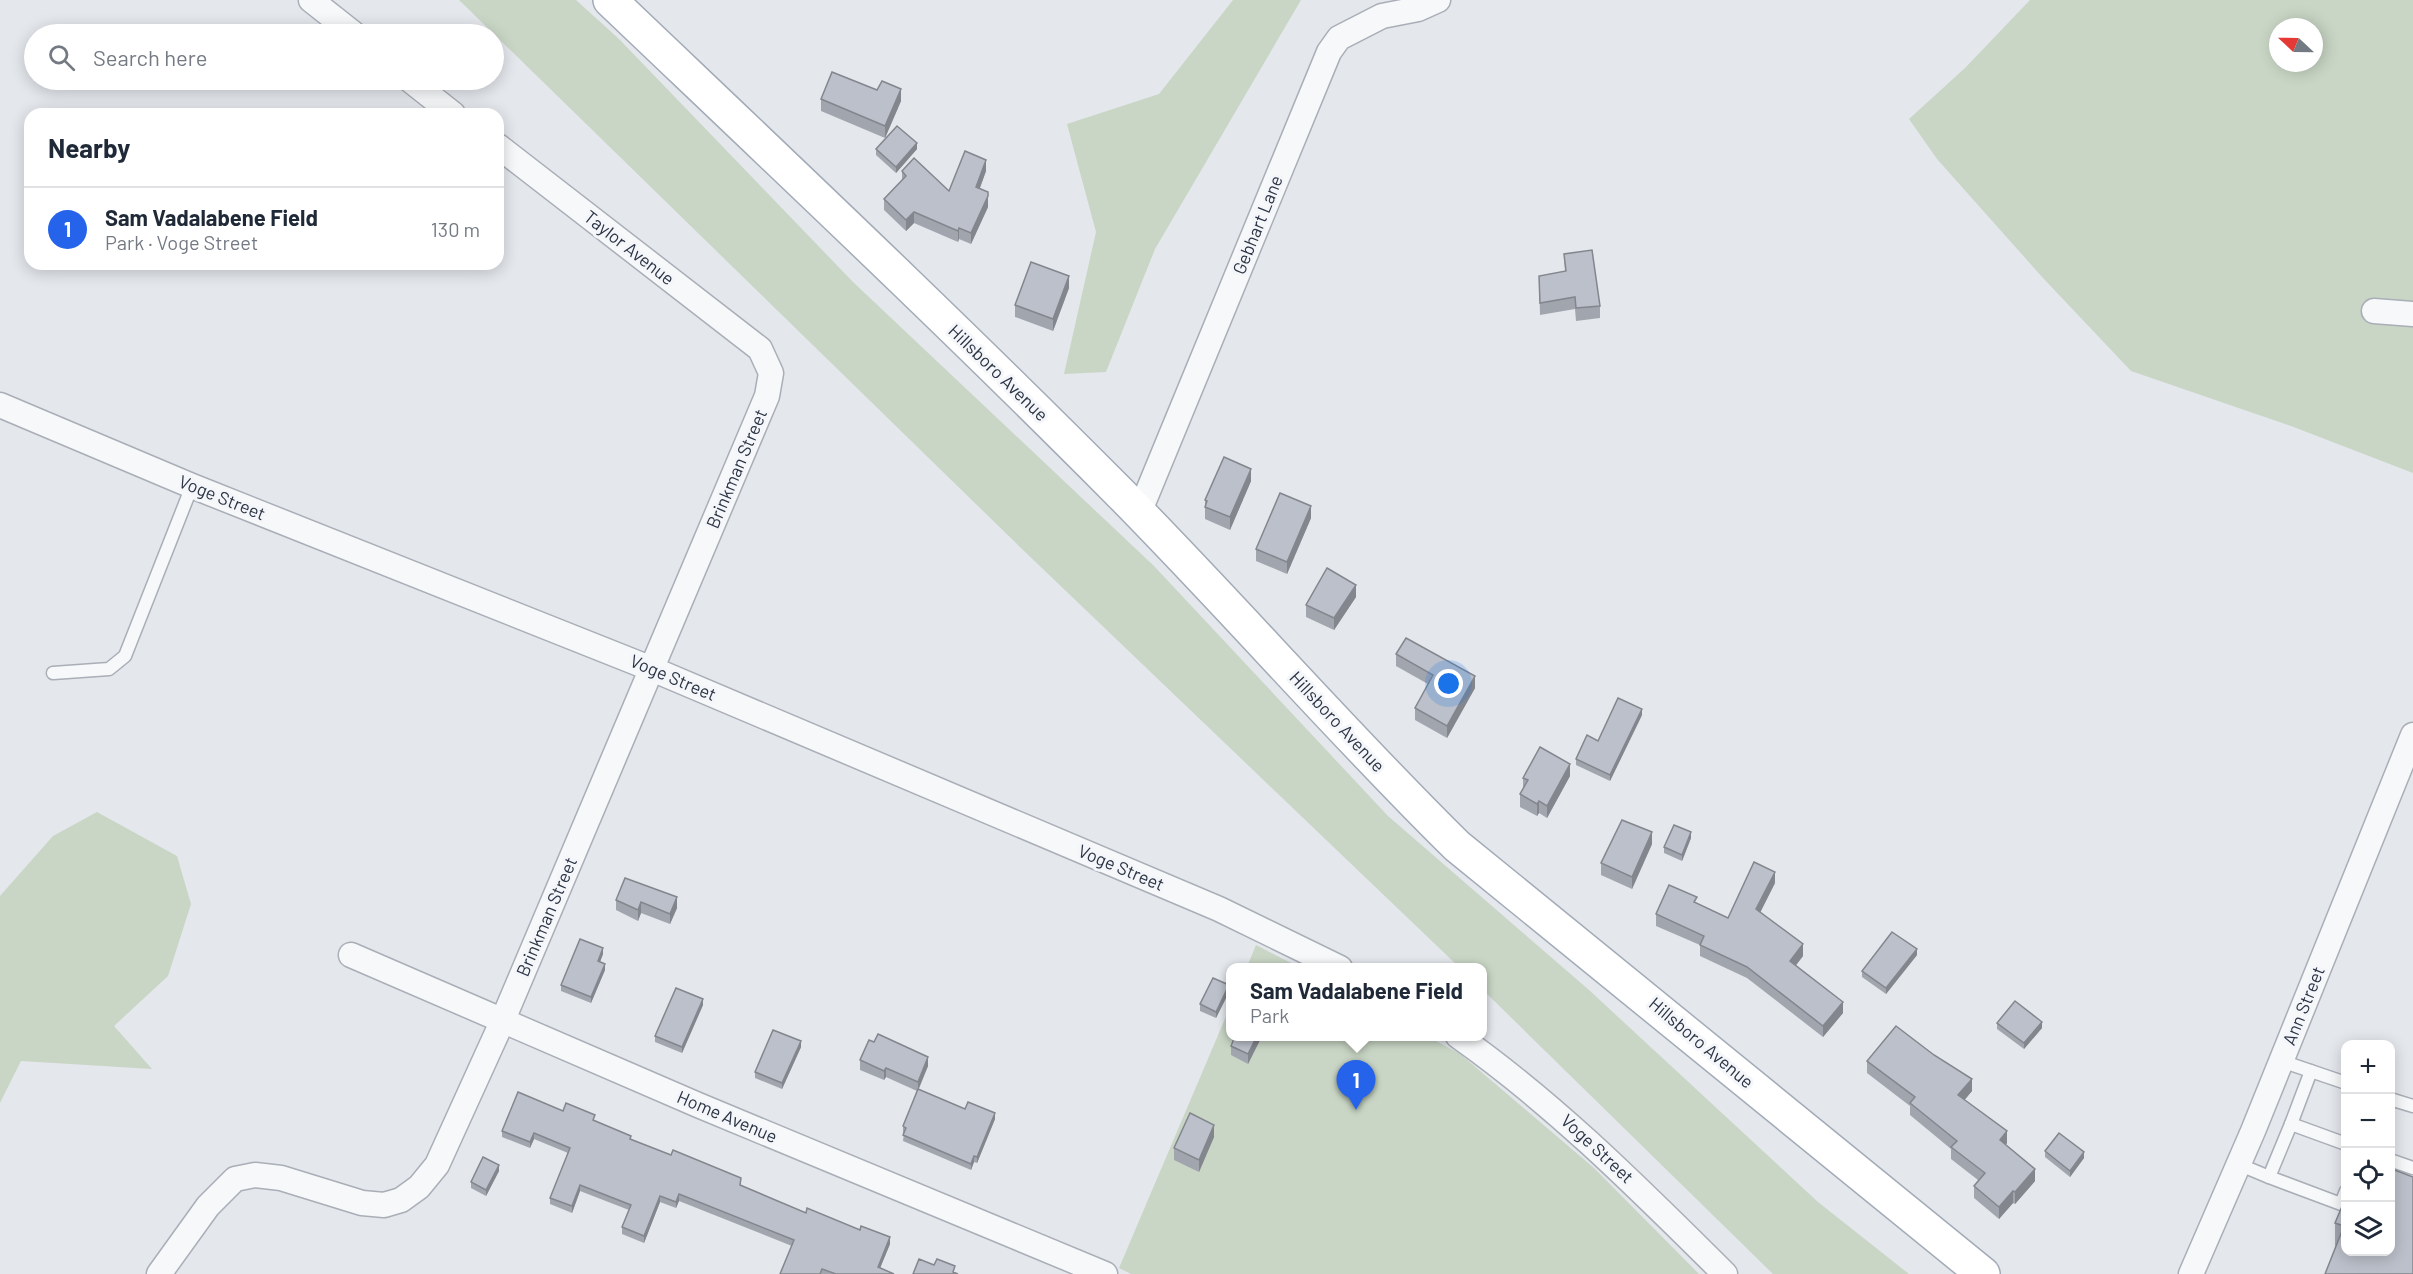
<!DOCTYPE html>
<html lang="en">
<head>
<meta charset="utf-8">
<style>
  body { margin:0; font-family:Barlow,sans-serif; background:#f2f2f3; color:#1f2937 }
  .controls { position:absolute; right:18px; bottom:18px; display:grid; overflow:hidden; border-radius:12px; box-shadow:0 3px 15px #0003 }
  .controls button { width:54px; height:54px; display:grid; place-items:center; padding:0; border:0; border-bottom:2px solid #e0e1e3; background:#fff; color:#1f2937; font:30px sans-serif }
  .compass { position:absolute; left:2269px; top:18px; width:54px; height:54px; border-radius:50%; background:#fff; box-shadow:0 3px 15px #0003; rotate:292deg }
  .you { position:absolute; left:1449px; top:684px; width:21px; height:21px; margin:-15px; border:4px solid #fff; border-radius:50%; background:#1a73e8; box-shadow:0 0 0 9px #1a73e833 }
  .badge { display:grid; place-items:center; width:39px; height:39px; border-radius:50%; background:#2563eb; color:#fff; font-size:20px; font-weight:700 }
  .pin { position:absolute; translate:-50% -50px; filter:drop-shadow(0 2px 3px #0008) }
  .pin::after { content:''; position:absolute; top:32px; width:21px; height:18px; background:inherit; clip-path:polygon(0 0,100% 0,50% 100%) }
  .popup { position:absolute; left:1226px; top:963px; width:261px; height:78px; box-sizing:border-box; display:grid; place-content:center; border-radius:12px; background:#fff; filter:drop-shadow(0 2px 4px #0005); font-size:20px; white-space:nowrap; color:#747a83 }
  .popup b { font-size:22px; color:#1f2937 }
  .popup::after { content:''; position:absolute; left:50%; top:100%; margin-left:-12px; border:12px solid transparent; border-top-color:#fff }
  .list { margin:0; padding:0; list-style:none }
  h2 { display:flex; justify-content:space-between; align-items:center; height:78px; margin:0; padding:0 24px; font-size:26px }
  h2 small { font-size:20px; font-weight:400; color:#747a83 }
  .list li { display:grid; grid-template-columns:39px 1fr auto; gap:18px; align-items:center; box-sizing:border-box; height:84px; padding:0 24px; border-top:2px solid #e0e1e3 }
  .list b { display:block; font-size:22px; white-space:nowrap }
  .list p { margin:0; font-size:20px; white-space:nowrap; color:#747a83 }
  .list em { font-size:20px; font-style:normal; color:#747a83 }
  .icon { flex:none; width:33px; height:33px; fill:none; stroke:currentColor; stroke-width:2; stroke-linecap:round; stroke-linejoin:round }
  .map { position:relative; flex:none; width:2413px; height:1274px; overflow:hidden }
  .search { position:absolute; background:#fff; box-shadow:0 3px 15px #0003; left:24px; top:24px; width:480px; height:66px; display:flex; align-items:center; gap:15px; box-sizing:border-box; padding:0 21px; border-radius:33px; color:#747a83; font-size:22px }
  .panel { position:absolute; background:#fff; box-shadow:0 3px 15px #0003; left:24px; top:108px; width:480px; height:162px; border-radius:18px }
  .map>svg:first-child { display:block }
</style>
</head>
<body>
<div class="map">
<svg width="2413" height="1274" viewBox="0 0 2413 1274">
  <rect width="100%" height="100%" fill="#e4e7ec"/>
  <g fill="#c9d6c5" fill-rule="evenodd">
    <path d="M459 0H576L619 39 853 282 1154 566 1388 816 1589 990 1818 1202 1909 1274H1773L1482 989V968L1459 967 1022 549Z"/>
    <path d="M1233 0H1301L1155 249 1106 372 1064 374 1096 232 1067 124 1159 94Z"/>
    <path d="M2030 0H2413V473L2291 426 2131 371 2043 278 1937 159 1909 119 1965 68ZM2278 27H2314V63H2278Z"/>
    <path d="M97 812 177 856 191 904 168 976 114 1026 152 1069 21 1061 0 1103V896L53 836Z"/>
    <path d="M1256 945 1299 967H1247Z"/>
    <path d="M1230 1007V1036L1428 1037 1459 1053 1594 1168 1699 1274H1131L1119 1268Z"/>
  </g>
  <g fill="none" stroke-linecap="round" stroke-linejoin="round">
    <defs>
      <g id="lane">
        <path d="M53 673 109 669 125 656 192 486"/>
        <path d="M2281 1061 2346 1083"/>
        <path d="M2390 1099 2413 1106"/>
        <path d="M2291 1124 2311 1071"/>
        <path d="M2390 1160 2413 1168"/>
        <path d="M2238 1164 2269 1177 2291 1124 2346 1144"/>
        <path d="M2269 1177 2341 1204 2346 1191"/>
      </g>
      <g id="street">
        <path d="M311 0 354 34"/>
        <path d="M410 80 453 114"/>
        <path d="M2374 311 2413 314"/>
        <path d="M0 405 192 486 652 669 1219 909 1340 968"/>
        <path d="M1139 513 1329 52 1339 38 1382 16 1418 9 1438 0"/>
        <path d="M351 955 698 1105 1105 1274"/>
        <path d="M1458 1036C1557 1106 1639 1189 1725 1274"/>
        <path d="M159 1274 208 1206 235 1179 255 1175 281 1178 362 1203 384 1205 401 1200 419 1187 437 1165 502 1022 767 396 771 373 760 349 498 146"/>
        <path d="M2191 1274 2253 1131 2413 735"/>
      </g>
      <path id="primary" d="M610 0C780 162 951 323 1116 489 1232 606 1340 731 1457 846L1983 1274"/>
    </defs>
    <use href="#lane" stroke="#a9aeb7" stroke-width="15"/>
    <use href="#street" stroke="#a9aeb7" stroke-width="27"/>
    <use href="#primary" stroke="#a3abb8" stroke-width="36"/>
    <use href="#lane" stroke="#f7f8fa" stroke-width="12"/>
    <use href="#street" stroke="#f7f8fa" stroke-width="24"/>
    <use href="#primary" stroke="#fff" stroke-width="33"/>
  </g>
  <g fill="#a1a5ae">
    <path d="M821 99 901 101 885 138 821 111Z"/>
    <path d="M876 149H917L896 173 876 155Z"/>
    <path d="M902 171 949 191 986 171 980 188 988 203V207L971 244 959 239 958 242 914 223 906 231 884 210V199L902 180Z"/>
    <path d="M1564 254 1600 306V318L1576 321 1575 309 1540 315 1539 276 1565 272Z"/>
    <path d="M1069 288 1053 331 1015 317V305Z"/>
    <path d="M1251 481 1230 530 1205 519V500Z"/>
    <path d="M1311 518 1287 574 1256 561V549Z"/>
    <path d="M1356 597 1334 630 1306 617V605Z"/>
    <path d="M1396 654 1475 688 1447 738 1415 720V708L1428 684 1396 666Z"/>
    <path d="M1642 715 1610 781 1576 765V759L1598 741Z"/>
    <path d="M1570 776 1547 818 1539 813 1537 816 1520 807V794L1523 789V778Z"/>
    <path d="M1691 838 1682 861 1664 853V847Z"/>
    <path d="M1652 844 1632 889 1601 875V863Z"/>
    <path d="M625 878 677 908 670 924 641 913 638 921 616 910V900Z"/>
    <path d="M1775 883 1760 912 1803 956 1796 965 1843 1013 1823 1037 1747 978 1700 956V945L1656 926V914L1697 904 1728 918Z"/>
    <path d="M603 954 600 962 605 970 591 1003 561 991V985Z"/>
    <path d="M1917 955 1886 994 1862 977V971Z"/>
    <path d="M1229 992 1216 1018 1200 1011V1004Z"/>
    <path d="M703 1005 682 1053 655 1042V1036Z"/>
    <path d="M1997 1023 2042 1028 2024 1049 1997 1029Z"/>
    <path d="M1262 1036 1248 1064 1231 1055V1046Z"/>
    <path d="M801 1047 782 1089 755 1078V1072Z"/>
    <path d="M860 1060 928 1066 918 1089 965 1109 995 1119 977 1163 974 1162 971 1170 903 1141 904 1133H903V1126L917 1091 886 1077 884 1080 860 1070Z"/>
    <path d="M1867 1061 1972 1091 1964 1100 2007 1143 2006 1145 2035 1181 2015 1204 2013 1203 1999 1219 1974 1198V1186L1978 1180 1951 1159V1149L1910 1115V1106L1867 1073Z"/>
    <path d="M595 1121 631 1139 741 1186 806 1213 890 1244 880 1268 894 1274H780L792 1246 679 1201 676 1208 660 1202 644 1243 622 1234V1227L629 1210 580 1191 572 1213 550 1204V1198L568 1153 534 1139 530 1148 502 1137V1131Z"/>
    <path d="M1214 1137 1199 1172 1174 1160V1148Z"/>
    <path d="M2045 1151 2084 1158 2070 1177 2045 1157Z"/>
    <path d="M499 1171 486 1196 471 1188V1182Z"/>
    <path d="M2413 1177 2336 1247 2335 1246V1223Z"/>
  </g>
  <g fill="#83868d">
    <path d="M901 89V101L885 138V126Z"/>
    <path d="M917 143V149L896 173V167Z"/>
    <path d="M986 160V171L976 198V187Z"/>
    <path d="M988 192V207L971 244V233Z"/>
    <path d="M914 212V223L906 231V220Z"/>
    <path d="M959 228V239L958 242V231Z"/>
    <path d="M1069 276V288L1053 331V319Z"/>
    <path d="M1251 469V481L1230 530V517Z"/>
    <path d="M1311 506V518L1287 574V562Z"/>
    <path d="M1356 585V597L1334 630V618Z"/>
    <path d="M1475 676V688L1447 738V726Z"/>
    <path d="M1642 709V715L1610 781V775Z"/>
    <path d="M1570 764V776L1547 818V806Z"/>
    <path d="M1539 801V813L1537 816V804Z"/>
    <path d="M1652 832V844L1632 889V877Z"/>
    <path d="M1691 832V838L1682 861V855Z"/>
    <path d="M1775 872V883L1756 921V909Z"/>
    <path d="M677 897V908L670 924V914Z"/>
    <path d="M641 902V913L638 921V910Z"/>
    <path d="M1803 944V956L1790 973V961Z"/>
    <path d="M603 948V954L598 967V961Z"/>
    <path d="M1917 949V955L1886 994V988Z"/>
    <path d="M605 964V970L591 1003V997Z"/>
    <path d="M1229 985V992L1216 1018V1012Z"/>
    <path d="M703 999V1005L682 1053V1047Z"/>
    <path d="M1843 1002V1013L1823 1037V1026Z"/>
    <path d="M2042 1022V1028L2024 1049V1043Z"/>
    <path d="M1257 1036H1262L1248 1064V1054Z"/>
    <path d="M801 1041V1047L782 1089V1083Z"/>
    <path d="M928 1057V1066L918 1091V1082Z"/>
    <path d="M886 1068V1077L884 1080V1071Z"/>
    <path d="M1972 1079V1091L1958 1108V1095Z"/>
    <path d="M995 1113V1119L977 1163V1157Z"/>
    <path d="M1214 1125V1137L1199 1172V1160Z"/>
    <path d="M2007 1131V1143L2000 1152V1140Z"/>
    <path d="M534 1133V1139L530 1148V1142Z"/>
    <path d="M2084 1152V1158L2070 1177V1171Z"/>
    <path d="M974 1156V1162L971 1170V1164Z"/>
    <path d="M499 1165V1171L486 1196V1190Z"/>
    <path d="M2035 1169V1181L2015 1204V1192Z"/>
    <path d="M580 1185V1191L572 1213V1206Z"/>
    <path d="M2013 1191V1203L1999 1219V1207Z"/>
    <path d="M679 1194V1201L676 1208V1202Z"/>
    <path d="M660 1196V1202L644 1243V1236Z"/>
    <path d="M890 1237V1244L878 1273V1267Z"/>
  </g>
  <g fill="#bbc0ca" stroke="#83868d" stroke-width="1.5">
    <path d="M832 72 877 90 882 81 901 89 885 126 821 99Z"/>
    <path d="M897 126 917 143 896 167 876 149Z"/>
    <path d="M965 151 986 160 976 187 988 192V196L971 233 959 228 958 231 914 212 906 220 884 199 906 176 902 171 914 158 949 191Z"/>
    <path d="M1592 250 1600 306 1576 308 1575 297 1540 303 1539 276 1566 271 1564 254Z"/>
    <path d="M1031 262 1069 276 1053 319 1015 305Z"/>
    <path d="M1224 457 1251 469 1230 517 1205 507 1207 501 1205 500Z"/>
    <path d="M1280 493 1311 506 1287 562 1256 549Z"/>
    <path d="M1327 568 1356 585 1334 618 1306 605Z"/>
    <path d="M1406 638 1475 676 1447 726 1415 708 1433 675 1396 654Z"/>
    <path d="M1618 698 1642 709 1610 775 1576 759 1587 735 1598 741Z"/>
    <path d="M1540 747 1570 764 1547 806 1539 801 1537 804 1520 794 1528 780 1523 778Z"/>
    <path d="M1622 820 1652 832 1632 877 1601 863Z"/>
    <path d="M1674 825 1691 832 1682 855 1664 847Z"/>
    <path d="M1754 862 1775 872 1756 909 1803 944 1790 961 1843 1002 1823 1026 1747 967 1700 945 1704 936 1656 914 1669 885 1697 897 1694 902 1728 918Z"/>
    <path d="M625 878 677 897 670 914 641 902 638 910 616 900Z"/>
    <path d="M1892 932 1917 949 1886 988 1862 971Z"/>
    <path d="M580 939 603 948 598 961 605 964 591 997 561 985Z"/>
    <path d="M1213 978 1229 985 1216 1012 1200 1004Z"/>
    <path d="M676 988 703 999 682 1047 655 1036Z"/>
    <path d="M2015 1001 2042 1022 2024 1043 1997 1023Z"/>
    <path d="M1896 1026 1934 1055 1972 1079 1958 1095 2007 1131 2000 1140 2035 1169 2015 1192 2013 1191 1999 1207 1974 1186 1985 1173 1951 1147 1957 1141 1910 1103 1915 1097 1867 1061Z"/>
    <path d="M773 1030 801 1041 782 1083 755 1072Z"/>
    <path d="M878 1034 928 1057 918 1082 886 1068 884 1071 860 1060 869 1040 874 1042Z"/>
    <path d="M1235 1036H1257L1248 1054 1231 1046Z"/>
    <path d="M918 1089 965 1109 968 1102 995 1113 977 1157 974 1156 971 1164 903 1135 906 1128 903 1126Z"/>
    <path d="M518 1092 563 1111 566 1103 595 1115 593 1120 631 1136 630 1139 671 1155 673 1150 741 1178 740 1185 806 1213 807 1208 860 1230 861 1226 890 1237 878 1267 894 1274H836L822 1269 820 1274H780L794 1240 679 1194 676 1202 660 1196 644 1236 622 1227 631 1205 580 1185 572 1206 550 1198 570 1148 534 1133 530 1142 502 1131Z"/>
    <path d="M1190 1113 1214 1125 1199 1160 1174 1148Z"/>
    <path d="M2059 1133 2084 1152 2070 1171 2045 1151Z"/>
    <path d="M483 1157 499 1165 486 1190 471 1182Z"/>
    <path d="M2392 1169 2413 1177V1274H2325L2344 1226 2335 1223 2346 1197V1251H2391V1171Z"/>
    <path d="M919 1259 934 1265 937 1259 955 1266 953 1272 958 1274H913Z"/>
  </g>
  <g text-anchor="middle" stroke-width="6" stroke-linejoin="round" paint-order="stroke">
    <g font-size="18" fill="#2b3445" stroke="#f4f6f9">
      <text transform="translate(1258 225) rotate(-68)" y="6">Gebhart Lane</text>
      <text transform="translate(629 248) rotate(38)" y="6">Taylor Avenue</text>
      <text transform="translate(998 373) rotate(44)" y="6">Hillsboro Avenue</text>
      <text transform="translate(737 469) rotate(-67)" y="6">Brinkman Street</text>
      <text transform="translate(222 498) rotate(22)" y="6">Voge Street</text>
      <text transform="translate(673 678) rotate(23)" y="6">Voge Street</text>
      <text transform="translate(1337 722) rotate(47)" y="6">Hillsboro Avenue</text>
      <text transform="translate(1121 868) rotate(23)" y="6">Voge Street</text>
      <text transform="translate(547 917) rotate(-67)" y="6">Brinkman Street</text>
      <text transform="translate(2304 1006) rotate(-68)" y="6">Ann Street</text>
      <text transform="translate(1701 1043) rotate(40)" y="6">Hillsboro Avenue</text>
      <text transform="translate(727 1117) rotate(23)" y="6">Home Avenue</text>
      <text transform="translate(1597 1149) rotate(43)" y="6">Voge Street</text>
    </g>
  </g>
</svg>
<div class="controls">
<button>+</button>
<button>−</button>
<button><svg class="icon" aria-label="locate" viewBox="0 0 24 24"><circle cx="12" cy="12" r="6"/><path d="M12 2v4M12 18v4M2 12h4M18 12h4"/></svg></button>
<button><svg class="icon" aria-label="layers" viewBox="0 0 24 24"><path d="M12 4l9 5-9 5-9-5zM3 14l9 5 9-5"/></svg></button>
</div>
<svg class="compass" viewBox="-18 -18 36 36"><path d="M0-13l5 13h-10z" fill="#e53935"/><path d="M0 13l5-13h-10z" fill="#747a83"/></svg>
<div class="you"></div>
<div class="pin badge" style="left:1356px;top:1110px">1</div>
<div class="popup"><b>Sam Vadalabene Field</b>Park</div>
<div class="search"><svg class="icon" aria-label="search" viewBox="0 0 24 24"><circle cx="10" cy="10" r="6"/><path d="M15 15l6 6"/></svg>Search here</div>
<section class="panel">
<h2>Nearby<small></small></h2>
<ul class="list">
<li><span class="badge">1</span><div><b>Sam Vadalabene Field</b><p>Park · Voge Street</p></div><em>130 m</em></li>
</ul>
</section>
</div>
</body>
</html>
